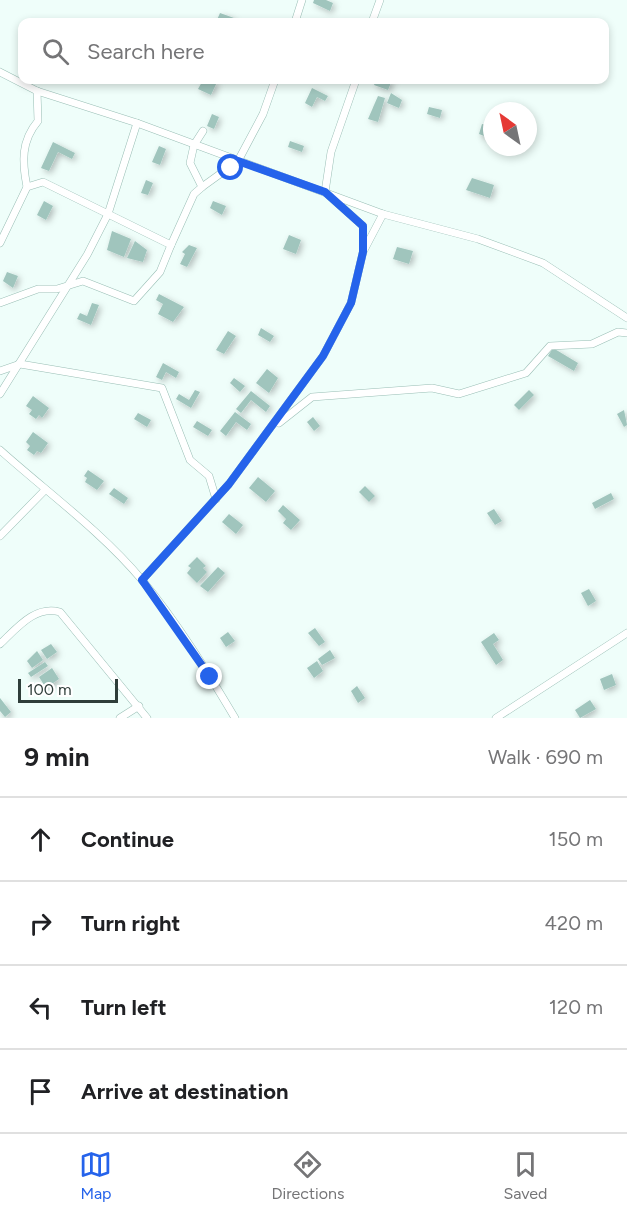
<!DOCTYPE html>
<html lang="en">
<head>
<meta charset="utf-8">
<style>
  body { margin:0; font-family:Figtree,sans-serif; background:#f2f2f2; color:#202124 }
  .compass { position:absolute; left:483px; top:102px; width:54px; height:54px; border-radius:50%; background:#fff; box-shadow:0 3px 9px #0003; rotate:327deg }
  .scale { position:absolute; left:18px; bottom:15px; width:100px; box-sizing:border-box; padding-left:6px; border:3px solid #2f3e3a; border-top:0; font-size:16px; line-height:21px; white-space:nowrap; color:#2f3e3a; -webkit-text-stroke:4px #fff; paint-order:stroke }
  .stop { position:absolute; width:18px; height:18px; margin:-14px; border:4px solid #2563eb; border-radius:50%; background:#fff }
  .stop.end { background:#2563eb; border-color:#fff; box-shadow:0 2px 6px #0008 }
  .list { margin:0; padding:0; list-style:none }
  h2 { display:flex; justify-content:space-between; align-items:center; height:78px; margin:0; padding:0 24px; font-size:26px }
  h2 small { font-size:20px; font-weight:400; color:#757577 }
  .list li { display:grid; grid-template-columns:39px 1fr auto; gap:18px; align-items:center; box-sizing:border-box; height:84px; padding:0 24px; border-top:2px solid #e0e0e0 }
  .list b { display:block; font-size:22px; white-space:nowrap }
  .list em { font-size:20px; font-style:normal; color:#757577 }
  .icon { flex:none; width:33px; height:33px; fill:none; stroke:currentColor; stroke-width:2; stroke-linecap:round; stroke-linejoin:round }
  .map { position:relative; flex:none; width:627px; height:718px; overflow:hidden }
  .search { position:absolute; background:#fff; box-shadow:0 3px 9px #0003; left:18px; right:18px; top:18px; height:66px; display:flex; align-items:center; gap:15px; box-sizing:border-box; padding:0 21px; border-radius:12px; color:#757577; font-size:22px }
  .sheet { height:414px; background:#fff }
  nav { display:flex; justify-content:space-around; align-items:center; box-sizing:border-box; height:84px; border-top:2px solid #e0e0e0; background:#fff; font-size:16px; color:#757577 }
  nav a { display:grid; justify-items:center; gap:3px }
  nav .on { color:#2563eb }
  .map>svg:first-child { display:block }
</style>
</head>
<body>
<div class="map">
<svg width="627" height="718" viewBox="0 0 627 718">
  <defs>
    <filter id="shadow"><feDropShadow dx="2.5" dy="2.5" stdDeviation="3" flood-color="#0004"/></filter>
  </defs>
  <rect width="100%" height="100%" fill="#effefa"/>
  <g fill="#a0c5bd" filter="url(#shadow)">
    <path d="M314 0H326L333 3 330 11 313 3Z"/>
    <path d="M220 13 234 18 232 22H216Z"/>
    <path d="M203 80 217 82 211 95 198 89Z"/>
    <path d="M376 80H392L388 90 374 85Z"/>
    <path d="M312 88 328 96 325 101 317 97 312 107 305 103Z"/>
    <path d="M391 93 402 100 399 108 387 103Z"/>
    <path d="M378 96 385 98 378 122 368 119Z"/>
    <path d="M429 107 442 110 440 118 427 114Z"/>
    <path d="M212 114 219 117 214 129 207 126Z"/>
    <path d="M482 124 492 126V133L488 132 487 137 479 134Z"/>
    <path d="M290 141 304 146 302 152 288 147Z"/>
    <path d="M53 142 75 153 72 159 58 152 49 171 41 168Z"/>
    <path d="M159 146 166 149 160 165 152 162Z"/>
    <path d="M472 178 494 185 490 198 466 190Z"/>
    <path d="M146 180 153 183 148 195 141 193Z"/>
    <path d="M44 201 53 206 46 220 37 215Z"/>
    <path d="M213 201 226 206 222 215 210 208Z"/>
    <path d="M112 231 131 239 124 257 107 250Z"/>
    <path d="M289 235 301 240 296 254 283 249Z"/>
    <path d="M135 241 147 250 143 262 127 258Z"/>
    <path d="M189 245 197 248 187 267 180 264 185 254 182 252Z"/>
    <path d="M397 247 413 251 409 264 393 259Z"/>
    <path d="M7 272 18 276 13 288 3 281Z"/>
    <path d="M159 294 184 307 173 322 158 314 163 304 156 300Z"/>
    <path d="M92 303 99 305 91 325 77 319 80 313 87 316Z"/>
    <path d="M261 328 274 336 270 342 258 335Z"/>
    <path d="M228 331 236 336 224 354 216 350Z"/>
    <path d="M553 348 578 363 574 371 548 356Z"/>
    <path d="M163 363 179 372 176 378 166 372 162 380 156 377Z"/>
    <path d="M267 369 278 378 269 393 256 383Z"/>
    <path d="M234 378 245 386 240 392 230 383Z"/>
    <path d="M195 390 200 392 191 408 176 399 179 394 189 400Z"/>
    <path d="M529 390 534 395 519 410 514 405Z"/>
    <path d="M251 391 270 406 266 412 251 400 241 413 236 409Z"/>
    <path d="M33 396 49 408 42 418 39 415 36 419 29 414 32 410 26 406Z"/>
    <path d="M624 410 627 425 624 427 617 414Z"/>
    <path d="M235 412 251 424 247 430 236 422 226 436 220 431Z"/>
    <path d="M138 413 151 420 147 427 134 419Z"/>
    <path d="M313 417 320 426 314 431 307 422Z"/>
    <path d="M197 421 212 430 208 436 193 427Z"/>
    <path d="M33 432 48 443 41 453 37 451 34 455 27 450 30 446 26 442Z"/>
    <path d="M88 470 104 481 97 490 85 482 87 478 84 476Z"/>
    <path d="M258 477 275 491 266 502 249 488Z"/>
    <path d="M365 486 375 496 369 502 359 492Z"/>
    <path d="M114 488 128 498 124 504 109 494Z"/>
    <path d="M611 493 614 499 595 509 592 503Z"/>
    <path d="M283 505 300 520 291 530 283 523 286 519 278 511Z"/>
    <path d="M494 509 502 521 495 525 487 513Z"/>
    <path d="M229 514 243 525 236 534 222 522Z"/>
    <path d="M197 557 206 566 203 568 207 572 197 583 187 573 191 568 188 566Z"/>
    <path d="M218 567 225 573 208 592 200 586Z"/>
    <path d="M589 589 596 601 588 606 581 593Z"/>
    <path d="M315 628 325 642 319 646 308 633Z"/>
    <path d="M228 632 235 641 226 647 220 638Z"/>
    <path d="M494 633 499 640 493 644 503 660 496 665 481 642Z"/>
    <path d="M51 644 57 652 47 659 41 650Z"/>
    <path d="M330 650 335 658 322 665 318 659Z"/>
    <path d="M37 651 43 660 32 668 27 661Z"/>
    <path d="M317 661 323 671 314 678 307 668Z"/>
    <path d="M45 662 48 666 31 677 28 673Z"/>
    <path d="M52 668 59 679 46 688 39 677Z"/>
    <path d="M612 674 616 685 604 690 600 679Z"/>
    <path d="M357 686 365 698 358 703 351 691Z"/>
    <path d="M0 698 11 712 5 717 0 711Z"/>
    <path d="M590 700 596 709 580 718 575 710Z"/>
  </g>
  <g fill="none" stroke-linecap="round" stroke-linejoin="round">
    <defs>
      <g id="minor">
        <path d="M295 22 302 0"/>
        <path d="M372 22 380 0"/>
        <path d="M0 72 37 91 137 123 383 214 478 239 543 263 627 318"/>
        <path d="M356 80 331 152 325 192 363 226V249"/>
        <path d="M27 187C22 162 21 141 38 121L37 91"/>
        <path d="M202 187 238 161 263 114 275 80"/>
        <path d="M0 243 27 187 43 182 171 245 160 272 134 301 83 281 57 289H38L0 303"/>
        <path d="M171 245 194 194 202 187 190 163 194 145 203 131"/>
        <path d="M0 371 20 364 162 388 190 460 209 476 216 499"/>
        <path d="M0 394 87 255 108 214 137 123"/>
        <path d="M279 423 312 397 432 388 459 394 526 373 550 346 592 344 618 332 627 333"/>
        <path d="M0 450C47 492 102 532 142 580 177 622 207 671 235 718"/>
        <path d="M0 536 45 490"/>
        <path d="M142 580 229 484 323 356 351 303 363 252 383 214"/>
        <path d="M0 644C17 628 35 605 60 612L147 718"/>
        <path d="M120 718 139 706"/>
        <path d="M496 718 627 633"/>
      </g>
    </defs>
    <use href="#minor" stroke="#99beb5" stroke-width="8"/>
    <use href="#minor" stroke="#fff" stroke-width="7"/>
  </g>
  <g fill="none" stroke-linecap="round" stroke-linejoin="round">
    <path stroke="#2563eb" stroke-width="8" d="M210 677 142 580 229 484 323 356 351 303 363 252V226L325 192 238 161 231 168"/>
  </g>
</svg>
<svg class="compass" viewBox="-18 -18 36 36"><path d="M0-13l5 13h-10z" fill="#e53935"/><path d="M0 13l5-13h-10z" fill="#757577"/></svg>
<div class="scale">100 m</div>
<div class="stop" style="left:231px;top:168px"></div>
<div class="stop end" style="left:210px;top:677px"></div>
<div class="search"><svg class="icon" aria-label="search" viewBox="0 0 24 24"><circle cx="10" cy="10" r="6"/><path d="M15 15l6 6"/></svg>Search here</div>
</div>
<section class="sheet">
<h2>9 min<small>Walk · 690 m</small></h2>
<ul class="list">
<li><svg class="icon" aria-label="ahead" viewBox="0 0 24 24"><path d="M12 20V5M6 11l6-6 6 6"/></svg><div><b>Continue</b></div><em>150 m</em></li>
<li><svg class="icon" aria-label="right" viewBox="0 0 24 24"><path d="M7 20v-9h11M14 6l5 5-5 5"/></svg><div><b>Turn right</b></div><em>420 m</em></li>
<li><svg class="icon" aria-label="left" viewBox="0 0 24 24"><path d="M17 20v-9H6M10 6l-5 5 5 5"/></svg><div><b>Turn left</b></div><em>120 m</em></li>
<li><svg class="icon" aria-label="arrive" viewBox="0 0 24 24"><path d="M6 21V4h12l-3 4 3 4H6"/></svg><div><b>Arrive at destination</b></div></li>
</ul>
</section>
<nav>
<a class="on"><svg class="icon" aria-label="map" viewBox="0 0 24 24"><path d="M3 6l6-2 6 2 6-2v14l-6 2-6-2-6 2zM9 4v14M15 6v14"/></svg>Map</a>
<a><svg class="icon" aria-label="directions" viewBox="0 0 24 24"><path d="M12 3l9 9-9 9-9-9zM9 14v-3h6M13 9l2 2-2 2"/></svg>Directions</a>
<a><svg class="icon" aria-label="saved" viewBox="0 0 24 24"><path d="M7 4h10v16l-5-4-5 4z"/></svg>Saved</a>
</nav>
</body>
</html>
